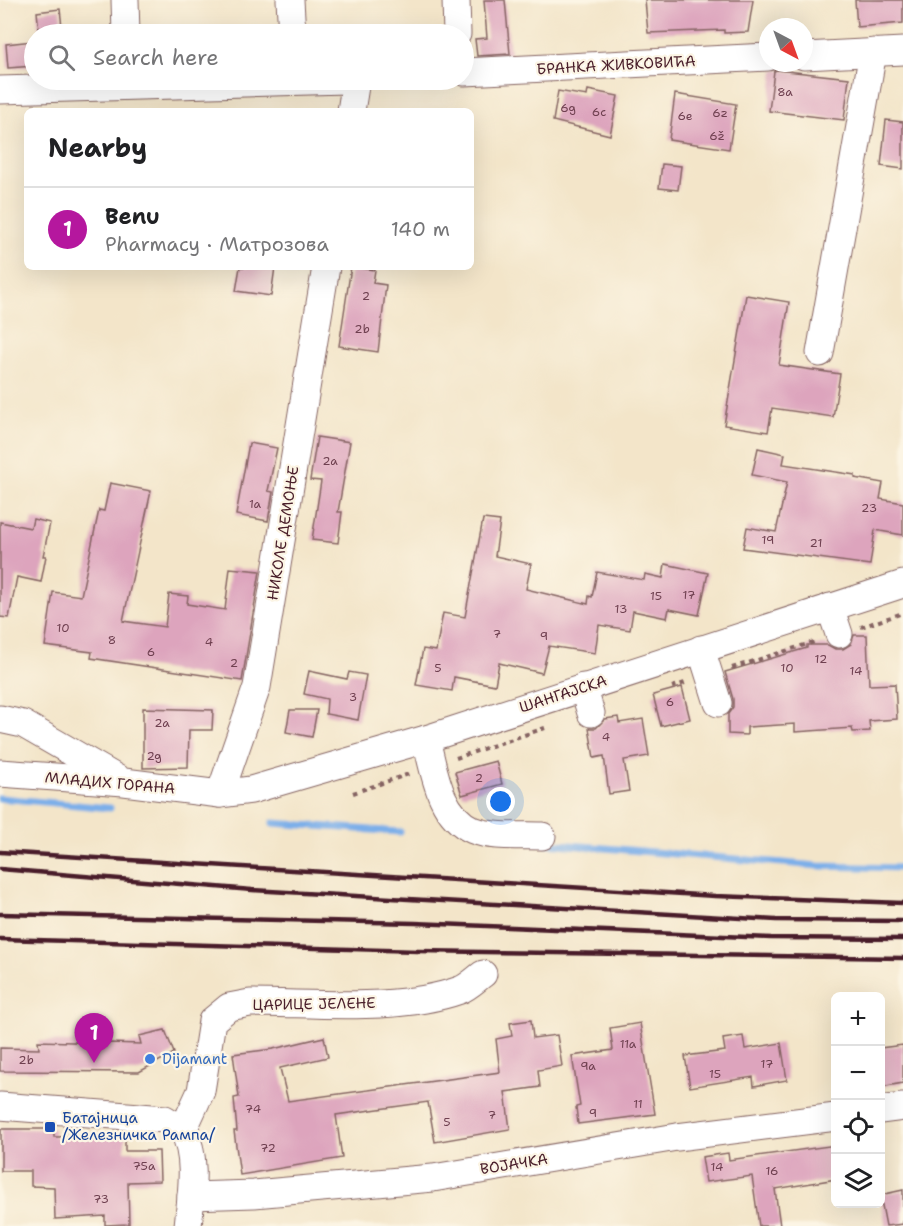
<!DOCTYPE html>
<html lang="en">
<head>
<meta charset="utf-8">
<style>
  body { margin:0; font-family:"Shantell Sans",sans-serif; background:#f2f2f2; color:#202124 }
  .controls { position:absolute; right:18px; bottom:18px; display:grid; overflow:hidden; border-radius:9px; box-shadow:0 6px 24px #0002 }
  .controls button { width:54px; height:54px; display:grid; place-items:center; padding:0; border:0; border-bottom:2px solid #e0e0e0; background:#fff; color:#202124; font:30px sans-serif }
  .compass { position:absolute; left:759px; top:18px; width:54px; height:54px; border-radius:50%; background:#fff; box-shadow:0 6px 24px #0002; rotate:139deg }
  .you { position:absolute; left:501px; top:802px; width:21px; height:21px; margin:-15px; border:4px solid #fff; border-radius:50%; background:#1a73e8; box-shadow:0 0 0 9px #1a73e833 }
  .badge { display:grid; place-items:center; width:39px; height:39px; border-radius:50%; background:#b5179e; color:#fff; font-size:20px; font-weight:700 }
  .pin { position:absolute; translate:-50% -50px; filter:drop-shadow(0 2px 3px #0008) }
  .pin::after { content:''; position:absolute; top:32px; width:21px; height:18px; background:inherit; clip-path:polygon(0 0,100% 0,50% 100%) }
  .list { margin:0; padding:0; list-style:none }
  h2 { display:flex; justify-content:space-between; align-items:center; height:78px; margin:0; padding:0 24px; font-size:26px }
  h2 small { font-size:20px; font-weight:400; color:#757577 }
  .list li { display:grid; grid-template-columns:39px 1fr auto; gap:18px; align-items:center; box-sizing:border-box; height:84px; padding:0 24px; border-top:2px solid #e0e0e0 }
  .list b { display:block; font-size:22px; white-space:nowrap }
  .list p { margin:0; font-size:20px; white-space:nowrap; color:#757577 }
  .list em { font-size:20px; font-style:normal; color:#757577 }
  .icon { flex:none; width:33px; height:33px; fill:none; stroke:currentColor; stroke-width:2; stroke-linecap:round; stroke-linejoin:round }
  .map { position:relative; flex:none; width:903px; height:1226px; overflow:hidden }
  .search { position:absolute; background:#fff; box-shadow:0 6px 24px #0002; left:24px; top:24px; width:450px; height:66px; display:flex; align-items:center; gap:15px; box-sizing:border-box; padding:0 21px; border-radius:33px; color:#757577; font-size:22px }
  .panel { position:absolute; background:#fff; box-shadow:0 6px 24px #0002; left:24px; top:108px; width:450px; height:162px; border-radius:9px }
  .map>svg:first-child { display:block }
</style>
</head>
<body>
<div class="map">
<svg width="903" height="1226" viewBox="0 0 903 1226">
  <rect width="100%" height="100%" fill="#fcf5e5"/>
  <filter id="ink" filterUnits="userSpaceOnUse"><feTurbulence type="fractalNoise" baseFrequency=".0167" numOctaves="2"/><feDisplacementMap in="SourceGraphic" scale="12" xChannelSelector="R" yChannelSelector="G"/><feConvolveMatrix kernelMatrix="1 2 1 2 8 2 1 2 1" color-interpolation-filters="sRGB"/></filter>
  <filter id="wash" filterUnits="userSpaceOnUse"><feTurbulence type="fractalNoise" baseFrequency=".008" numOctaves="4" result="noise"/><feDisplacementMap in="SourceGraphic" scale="24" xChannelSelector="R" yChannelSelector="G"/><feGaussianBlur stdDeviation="1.35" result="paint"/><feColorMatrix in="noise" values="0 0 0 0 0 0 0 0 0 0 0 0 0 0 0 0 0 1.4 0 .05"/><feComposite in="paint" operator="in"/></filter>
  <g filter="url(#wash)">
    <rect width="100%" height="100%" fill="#f3e5c9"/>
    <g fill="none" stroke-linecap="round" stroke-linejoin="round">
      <g stroke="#7cafe9" stroke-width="7">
        <path d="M0 798 110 808"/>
        <path d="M273 823 400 832"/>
        <path d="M546 843 818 866 903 868"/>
      </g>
    </g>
    <g id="blocks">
      <g fill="#dda4bd">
        <path d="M484 0H505L510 54 477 56 475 39 487 38Z"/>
        <path d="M645 0H753L748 32 724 33V30L648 33Z"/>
        <path d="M855 0H903V23L857 27Z"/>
        <path d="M60 9 62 27 39 30 37 12Z"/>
        <path d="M33 41 34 66 8 68 6 44Z"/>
        <path d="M777 70 849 78 844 120 769 111 774 71Z"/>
        <path d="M588 90 618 96 610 135 553 121 558 91 587 96Z"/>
        <path d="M675 94 736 104 729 149 669 140Z"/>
        <path d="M886 120 903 122V169L881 166Z"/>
        <path d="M662 164 681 166 678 190 659 188Z"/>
        <path d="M240 267H275L271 296 236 291Z"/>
        <path d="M351 267 375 270 373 283 386 285 378 352 339 346Z"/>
        <path d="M746 295 789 302 779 365 840 374 833 417 772 408 768 432 724 425Z"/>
        <path d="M317 437 350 442 338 512H342L338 543 312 540 321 481 310 480Z"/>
        <path d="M249 443 277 448 268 491 273 492 268 521 236 515Z"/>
        <path d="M758 448 785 454 783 464 855 475V478L883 483 880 499 903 503V535L875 530 870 565 743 548 747 527 776 532 787 482 752 475Z"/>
        <path d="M110 483 151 491 123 621 165 627 169 594 188 596 187 604 225 610 230 568 260 571 242 681 91 658 92 652 45 646 53 592 81 596 99 510 104 511Z"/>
        <path d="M33 519 50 523 43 556H46L41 582 17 577 9 618 0 617V522L31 528Z"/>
        <path d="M483 519 500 521 495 556 531 564 526 589 588 604 589 596 592 597 597 572 644 580 645 574 663 578 665 564 708 573 699 615 669 609 667 618 633 611 630 630 599 625 595 653 549 646 542 673 499 663 495 685 454 677 452 691 416 685 423 649 436 651 443 613 465 617Z"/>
        <path d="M854 635H867L869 685 895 684 897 719 869 721 870 731 853 732 852 728 795 732V724L747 727V735L728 734V714L733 707V699L725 672 807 648V645H828L835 649H843L851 644Z"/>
        <path d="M309 671 347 679 349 672 366 675 358 720 326 714 327 699 304 694Z"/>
        <path d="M682 687 690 719 661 726 653 695Z"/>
        <path d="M143 708 213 710 212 730H189L188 767 143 768Z"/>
        <path d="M290 710H317L312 737 286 732Z"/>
        <path d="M618 717 619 723 643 719 649 756 624 760 629 791 609 794 604 756 594 758 589 728H596L605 719Z"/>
        <path d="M496 761 502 784 462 795 455 772Z"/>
        <path d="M531 1020 533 1038 557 1035 562 1066 538 1070 540 1087 505 1092 510 1129 435 1142 428 1102 336 1115 342 1158 240 1175 234 1131H237L234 1098 239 1097 233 1054 273 1049 324 1037 328 1057 280 1068 288 1101 500 1072 496 1039 512 1036 510 1023Z"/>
        <path d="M640 1023 655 1114 578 1124 576 1107 580 1106 572 1056 613 1050 610 1028Z"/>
        <path d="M165 1030 174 1053 139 1072 0 1071V1048L39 1049 38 1041 141 1044 139 1036Z"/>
        <path d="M743 1036 745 1049 781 1043 787 1080 754 1086 753 1077 690 1087 685 1056 725 1051 723 1039Z"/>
        <path d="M903 1045V1083L880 1087V1048Z"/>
        <path d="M1 1129H54V1137L125 1136V1151H159L160 1181 128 1182 129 1224 105 1225V1216L55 1219 54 1187 31 1186V1171H1Z"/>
        <path d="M836 1145V1179L775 1189 780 1226H759L752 1176 706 1182 702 1157 728 1153 729 1160Z"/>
        <path d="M903 1190V1224L886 1226 880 1195Z"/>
      </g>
    </g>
  </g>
  <g filter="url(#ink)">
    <use href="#blocks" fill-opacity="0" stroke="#856462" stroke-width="1.5"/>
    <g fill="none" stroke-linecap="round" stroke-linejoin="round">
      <defs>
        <g id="minor">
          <path d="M125 0 126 34"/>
          <path d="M290 0 292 34"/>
          <path d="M456 0 457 34"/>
          <path d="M804 56 903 51"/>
          <path d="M464 72 768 57"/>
          <path d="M0 90 346 80"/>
          <path d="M351 111 356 80"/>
          <path d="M820 353 873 52"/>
          <path d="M830 607 839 634"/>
          <path d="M701 649 718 703"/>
          <path d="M583 687 591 713"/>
          <path d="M0 719 23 724 118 779"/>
          <path d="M426 739C434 770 439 815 473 830 492 838 522 835 542 836"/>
          <path d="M0 773 124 782 220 794 251 790 426 739 903 584"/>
          <path d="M220 794 257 687 326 267"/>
          <path d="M0 1106 165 1119 183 1130"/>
          <path d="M880 1110 903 1107"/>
          <path d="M183 1130 201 1091 212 1021 229 1007 250 1003C316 1003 398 1012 460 990 468 987 476 979 483 974"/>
          <path d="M183 1130C198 1158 191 1195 188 1226"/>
          <path d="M191 1196 254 1194 433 1178 677 1137 836 1117"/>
        </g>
      </defs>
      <use href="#minor" stroke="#856462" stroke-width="29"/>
      <g stroke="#856462" stroke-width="4" stroke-dasharray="4.5 4.5" stroke-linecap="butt">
        <path d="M861 627 903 613"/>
        <path d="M732 668 817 641"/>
        <path d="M672 687 688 682"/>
        <path d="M456 758 545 728"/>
        <path d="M353 793 412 773"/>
      </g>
      <use href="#minor" stroke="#fff" stroke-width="27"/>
      <g stroke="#4a1f2b" stroke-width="4.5">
        <path d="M0 852 715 896 903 903"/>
        <path d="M0 869 252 890 776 920 903 921"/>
        <path d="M0 914 415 923 771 938 903 939"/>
        <path d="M0 939 418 951 903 958"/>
      </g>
    </g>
  </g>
  <circle fill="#3f7fe0" stroke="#fcf5e5" stroke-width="2" cx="150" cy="1059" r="6"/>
  <rect fill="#1a4fb4" stroke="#fcf5e5" stroke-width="2" x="44" y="1121" width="12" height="12" rx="3"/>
  <g text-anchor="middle" stroke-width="4.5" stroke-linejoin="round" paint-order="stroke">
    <g font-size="12" fill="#6f4050">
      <text x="785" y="96">8a</text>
      <text x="568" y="112">6g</text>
      <text x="599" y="116">6c</text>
      <text x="720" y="117">6z</text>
      <text x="685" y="120">6e</text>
      <text x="717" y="140">6ž</text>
      <text x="366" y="300">2</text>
      <text x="362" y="333">2b</text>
      <text x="330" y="465">2a</text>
      <text x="255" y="508">1a</text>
      <text x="869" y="512">23</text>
      <text x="768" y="544">19</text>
      <text x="816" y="547">21</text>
      <text x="689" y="599">17</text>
      <text x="656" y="600">15</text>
      <text x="621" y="613">13</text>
      <text x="63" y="632">10</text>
      <text x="497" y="638">7</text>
      <text x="544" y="640">9</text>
      <text x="112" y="644">8</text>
      <text x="209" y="646">4</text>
      <text x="151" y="656">6</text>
      <text x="821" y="663">12</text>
      <text x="234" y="667">2</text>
      <text x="438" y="672">5</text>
      <text x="787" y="672">10</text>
      <text x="856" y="675">14</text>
      <text x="353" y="701">3</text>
      <text x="670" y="706">6</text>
      <text x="162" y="727">2a</text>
      <text x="606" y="741">4</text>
      <text x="154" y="760">2g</text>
      <text x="479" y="782">2</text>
      <text x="628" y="1048">11a</text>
      <text x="26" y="1064">2b</text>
      <text x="767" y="1068">17</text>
      <text x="588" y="1070">9a</text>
      <text x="715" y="1078">15</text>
      <text x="638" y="1108">11</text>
      <text x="253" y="1113">74</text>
      <text x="593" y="1117">9</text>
      <text x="492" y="1119">7</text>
      <text x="447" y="1126">5</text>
      <text x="268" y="1152">72</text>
      <text x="144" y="1170">75a</text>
      <text x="717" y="1171">14</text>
      <text x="772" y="1175">16</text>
      <text x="101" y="1203">73</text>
    </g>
    <g font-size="15" fill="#4a1f2b" stroke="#fcf5e5">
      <text transform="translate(616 65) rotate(-3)" y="5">БРАНКА ЖИВКОВИЋА</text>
      <text transform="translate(283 533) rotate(-81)" y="5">НИКОЛЕ ДЕМОЊЕ</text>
      <text transform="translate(563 694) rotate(-18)" y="5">ШАНГАЈСКА</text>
      <text transform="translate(110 783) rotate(5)" y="5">МЛАДИХ ГОРАНА</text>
      <text transform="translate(314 1004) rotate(-1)" y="5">ЦАРИЦЕ ЈЕЛЕНЕ</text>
      <text transform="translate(514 1164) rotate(-9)" y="5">ВОЈАЧКА</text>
    </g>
    <g font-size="15" fill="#366cbe" stroke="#fcf5e5" text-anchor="start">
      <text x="162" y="1064">Dijamant</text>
    </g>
    <g font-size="15" fill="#164399" stroke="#fcf5e5" text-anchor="start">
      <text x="62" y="1123">Батајница<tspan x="62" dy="17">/Железничка Рампа/</tspan></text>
    </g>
  </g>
</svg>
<div class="controls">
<button>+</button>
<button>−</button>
<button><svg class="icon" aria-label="locate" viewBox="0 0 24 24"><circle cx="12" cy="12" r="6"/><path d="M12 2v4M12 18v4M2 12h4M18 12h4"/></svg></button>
<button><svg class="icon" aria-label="layers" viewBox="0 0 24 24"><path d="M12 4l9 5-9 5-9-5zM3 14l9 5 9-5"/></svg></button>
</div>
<svg class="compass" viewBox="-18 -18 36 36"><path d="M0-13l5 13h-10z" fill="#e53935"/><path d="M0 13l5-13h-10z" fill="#757577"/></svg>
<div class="you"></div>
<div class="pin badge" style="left:94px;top:1063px">1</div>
<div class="search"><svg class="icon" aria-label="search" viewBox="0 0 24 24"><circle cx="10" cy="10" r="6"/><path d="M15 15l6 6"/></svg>Search here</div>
<section class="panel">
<h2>Nearby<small></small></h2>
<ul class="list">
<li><span class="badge">1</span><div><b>Benu</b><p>Pharmacy · Матрозова</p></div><em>140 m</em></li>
</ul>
</section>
</div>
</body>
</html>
